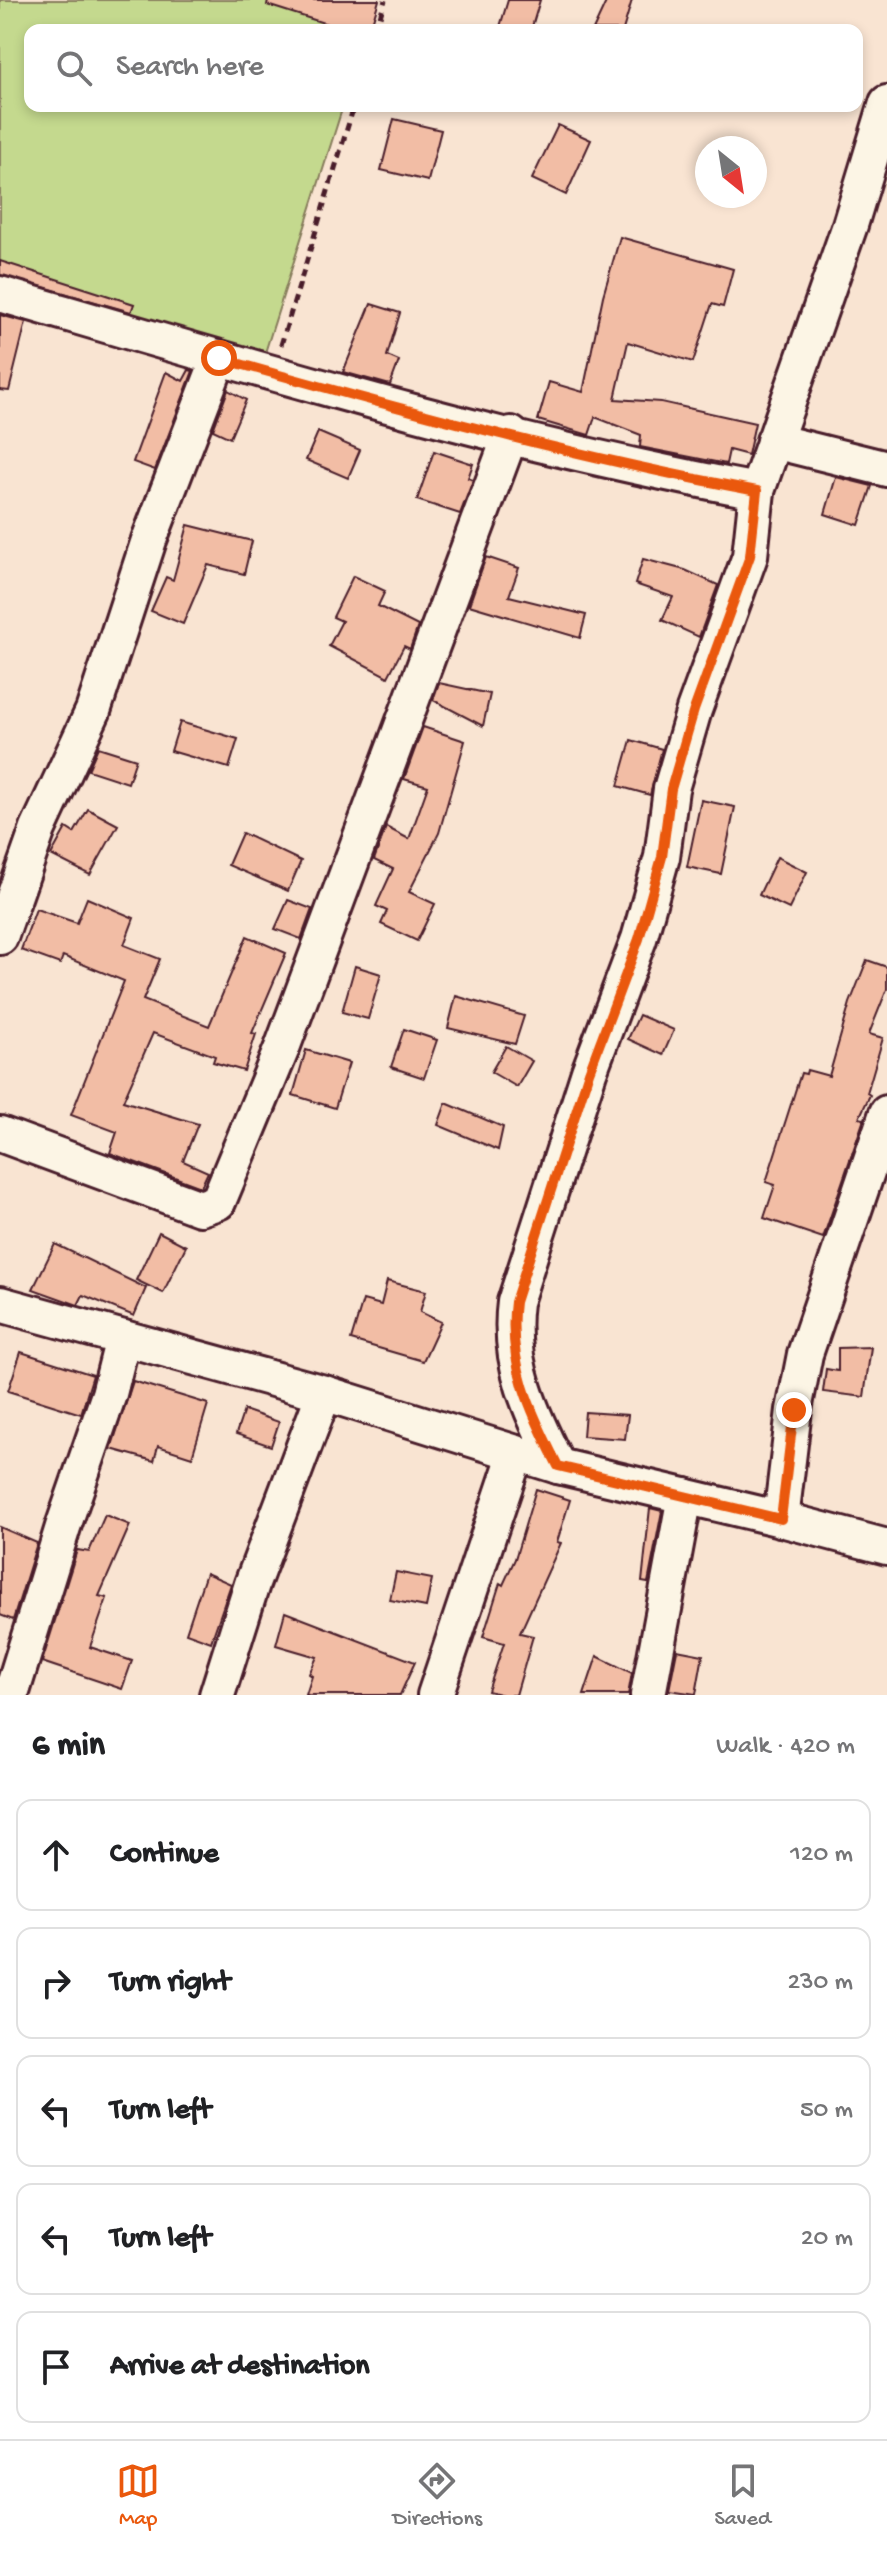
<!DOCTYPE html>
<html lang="en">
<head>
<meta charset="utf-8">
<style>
  body { margin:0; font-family:"Gochi Hand",sans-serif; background:#f2f2f2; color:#202124 }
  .compass { position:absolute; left:695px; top:136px; width:72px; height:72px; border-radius:50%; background:#fff; box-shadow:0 4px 12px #0003; rotate:150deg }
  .stop { position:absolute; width:24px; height:24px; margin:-18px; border:6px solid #ea580c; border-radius:50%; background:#fff }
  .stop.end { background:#ea580c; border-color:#fff; box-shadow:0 2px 8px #0008 }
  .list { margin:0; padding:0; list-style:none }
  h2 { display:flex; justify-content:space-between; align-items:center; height:104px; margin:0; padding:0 32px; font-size:34px }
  h2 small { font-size:26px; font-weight:400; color:#757577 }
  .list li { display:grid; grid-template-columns:52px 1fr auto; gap:24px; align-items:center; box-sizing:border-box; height:112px; margin:0 16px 16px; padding:0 16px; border:2px solid #e0e0e0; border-radius:16px }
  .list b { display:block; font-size:30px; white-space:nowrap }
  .list em { font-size:26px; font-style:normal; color:#757577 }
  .icon { flex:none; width:44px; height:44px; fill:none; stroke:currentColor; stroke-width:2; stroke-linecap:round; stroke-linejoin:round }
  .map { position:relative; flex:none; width:887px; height:1695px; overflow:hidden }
  .search { position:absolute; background:#fff; box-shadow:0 4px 12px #0003; left:24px; right:24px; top:24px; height:88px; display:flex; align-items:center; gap:20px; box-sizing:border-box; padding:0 28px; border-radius:16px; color:#757577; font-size:30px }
  .sheet { height:744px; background:#fff }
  nav { display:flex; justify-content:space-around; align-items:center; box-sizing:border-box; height:112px; border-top:2px solid #e0e0e0; background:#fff; font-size:22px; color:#757577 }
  nav a { display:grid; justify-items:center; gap:4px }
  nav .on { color:#ea580c }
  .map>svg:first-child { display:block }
</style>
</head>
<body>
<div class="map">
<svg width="887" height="1695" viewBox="0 0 887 1695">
  <rect width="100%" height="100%" fill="#f9e4d2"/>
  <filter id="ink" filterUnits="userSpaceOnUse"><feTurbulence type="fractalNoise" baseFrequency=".0125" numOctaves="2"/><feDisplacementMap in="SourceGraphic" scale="16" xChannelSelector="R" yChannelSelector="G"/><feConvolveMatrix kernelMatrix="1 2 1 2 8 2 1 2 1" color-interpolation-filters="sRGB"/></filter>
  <g filter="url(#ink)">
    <path fill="#c4d98e" stroke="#877c5c" stroke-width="2" d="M0 0H376L367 30H30V106H343L263 359 0 281Z"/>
    <g fill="#f2bda5" stroke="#4a1f2b" stroke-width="2">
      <path d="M268 0H379L370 30H346L267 5Z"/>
      <path d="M508 0H540L531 30H499Z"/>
      <path d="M607 0H632L623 30H593Z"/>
      <path d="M394 119 441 130 428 181 381 170Z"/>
      <path d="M558 125 591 140 566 195 532 179Z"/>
      <path d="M620 237 733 269 723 307 712 304 693 362 628 342 615 399 661 402 755 423 748 455 729 450 726 464 640 447 641 435 595 417 589 435 538 420 549 382 583 392 603 296Z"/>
      <path d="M0 261 134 304 131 312 0 275Z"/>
      <path d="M371 304 400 313 387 356 399 361 390 385 343 372Z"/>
      <path d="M0 315 26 322 9 391 0 390Z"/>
      <path d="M189 370 193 371 155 470 133 462 166 372 183 381Z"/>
      <path d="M228 390 246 400 230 438 213 430Z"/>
      <path d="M318 432 360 450 348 478 306 460Z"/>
      <path d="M434 451 473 464 468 478 473 480 460 514 417 500Z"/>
      <path d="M836 477 872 486 859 525 825 514Z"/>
      <path d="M188 525 252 541 244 574 208 565 183 624 151 611 166 577 173 580Z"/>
      <path d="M486 557 519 568 509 596 586 615 580 638 469 605Z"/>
      <path d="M643 559 685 570 718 585 699 637 662 620 673 597 635 584Z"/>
      <path d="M353 576 385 591 378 606 418 626 410 649 404 646 388 677 329 646 342 621 333 617Z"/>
      <path d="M439 683 490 694 483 726 433 700Z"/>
      <path d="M180 722 238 739 229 768 171 751Z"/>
      <path d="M423 727 465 741 439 833 409 892 435 904 417 941 381 924 387 911 376 906 393 869 374 860 386 827 409 839 428 786 404 779Z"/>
      <path d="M631 740 662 749 650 795 618 786Z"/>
      <path d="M98 747 136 759 128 783 88 770Z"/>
      <path d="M701 800 735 807 721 874 687 867Z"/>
      <path d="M88 809 118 825 90 875 51 855 66 828 74 833Z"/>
      <path d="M242 833 301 861 288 891 228 865Z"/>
      <path d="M777 857 807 872 789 909 759 895Z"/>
      <path d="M87 898 134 918 124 945 160 959 143 1000 209 1026 247 936 286 953 252 1033 256 1034 244 1071 213 1062 215 1056 153 1033 123 1101 198 1124 183 1161 208 1172 201 1187 110 1153 117 1132 71 1115 124 981 63 956 60 964 21 950 36 909 77 923Z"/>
      <path d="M288 900 312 909 301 939 275 929Z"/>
      <path d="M867 960 887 967V989L869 1034 883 1038 867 1093 870 1095 859 1118 864 1119 823 1238 764 1218 775 1185 766 1182 801 1073 806 1074 807 1070 829 1076 850 1003Z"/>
      <path d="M355 966 381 974 368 1019 342 1012Z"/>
      <path d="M456 996 524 1016 515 1044 448 1028Z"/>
      <path d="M639 1015 674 1030 663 1055 628 1039Z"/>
      <path d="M404 1029 437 1040 424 1078 391 1067Z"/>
      <path d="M506 1046 532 1061 517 1087 491 1072Z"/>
      <path d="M306 1050 349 1063 335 1108 293 1095Z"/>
      <path d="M446 1103 503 1127 498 1150 438 1125Z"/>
      <path d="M159 1232 186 1246 163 1293 136 1280Z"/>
      <path d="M55 1244 146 1288 134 1316 83 1295 78 1305 33 1289Z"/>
      <path d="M387 1281 426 1291 420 1312 441 1322 423 1361 351 1340 363 1300 381 1305Z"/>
      <path d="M871 1347 864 1397 823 1392 826 1369 838 1371V1348Z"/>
      <path d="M21 1352 93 1375 81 1414 8 1391Z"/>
      <path d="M133 1381 208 1404 192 1457 158 1446 154 1461 111 1449Z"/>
      <path d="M244 1410 279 1422 271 1446 236 1434Z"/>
      <path d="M585 1412 628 1415 625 1439 583 1436Z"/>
      <path d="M536 1489 570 1500 557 1542 561 1543 520 1633 533 1636 516 1695H503L488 1691 504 1643 483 1637 500 1583 503 1585 515 1559Z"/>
      <path d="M650 1508 662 1511 648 1583 642 1582Z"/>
      <path d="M105 1515 130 1525 99 1596 107 1598 90 1647 132 1661 122 1689 42 1662 77 1550 89 1552Z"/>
      <path d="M0 1527 37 1543 13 1620 0 1615Z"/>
      <path d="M396 1572 432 1579 426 1607 390 1600Z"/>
      <path d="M206 1573 231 1584 211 1642 186 1633Z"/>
      <path d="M285 1612 415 1662 400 1695H306L312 1676 309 1674 317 1657 276 1645Z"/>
      <path d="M677 1650 703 1655 696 1694 669 1690Z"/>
      <path d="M597 1656 632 1673 628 1695H584Z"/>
    </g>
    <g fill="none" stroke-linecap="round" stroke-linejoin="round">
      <defs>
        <g id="minor">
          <path d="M0 294C250 367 500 443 757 491L850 225 887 103"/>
          <path d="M774 441 887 469"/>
          <path d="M0 937 38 829 93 711 149 540 219 358"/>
          <path d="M0 1134 200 1208 218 1202 282 1048 511 434"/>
          <path d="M0 1304 324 1393 558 1466 781 1519 794 1410 805 1354 887 1113"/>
          <path d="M558 1466C531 1413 507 1363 515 1302L589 1072 639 939 662 857 671 789 694 710 750 556 757 491"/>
          <path d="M781 1519 887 1547"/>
          <path d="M11 1695 63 1527 109 1394 123 1338"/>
          <path d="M217 1695 252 1584 324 1393"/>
          <path d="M435 1695 516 1453"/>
          <path d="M648 1695 685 1496"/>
        </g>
      </defs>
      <use href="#minor" stroke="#4a1f2b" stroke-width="40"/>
      <g stroke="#4a1f2b" stroke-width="5" stroke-dasharray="8 6" stroke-linecap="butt">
        <path d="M376 30 385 0"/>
        <path d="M281 345 354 106"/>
      </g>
      <use href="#minor" stroke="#fcf5e5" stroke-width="34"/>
    </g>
  </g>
  <g fill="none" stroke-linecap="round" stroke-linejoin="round" filter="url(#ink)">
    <path stroke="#ea580c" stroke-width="10" d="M219 358C396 408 575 457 757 491L750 556 694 710 671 789 662 857 639 939 589 1072 515 1302C507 1363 531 1413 558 1466L781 1519 794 1410"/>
  </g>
</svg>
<svg class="compass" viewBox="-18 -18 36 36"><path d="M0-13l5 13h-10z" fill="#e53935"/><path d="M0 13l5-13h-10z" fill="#757577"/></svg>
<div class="stop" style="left:219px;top:358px"></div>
<div class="stop end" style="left:794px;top:1410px"></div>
<div class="search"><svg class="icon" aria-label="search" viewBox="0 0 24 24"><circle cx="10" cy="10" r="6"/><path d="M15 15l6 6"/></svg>Search here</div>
</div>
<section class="sheet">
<h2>6 min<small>Walk · 420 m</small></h2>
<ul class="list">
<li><svg class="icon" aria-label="ahead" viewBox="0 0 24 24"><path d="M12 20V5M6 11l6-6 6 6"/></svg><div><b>Continue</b></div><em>120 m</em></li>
<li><svg class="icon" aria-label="right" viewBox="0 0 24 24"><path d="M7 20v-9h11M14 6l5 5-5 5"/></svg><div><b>Turn right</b></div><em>230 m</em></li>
<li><svg class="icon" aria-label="left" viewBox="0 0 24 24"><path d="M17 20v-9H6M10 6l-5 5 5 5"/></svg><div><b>Turn left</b></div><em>50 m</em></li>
<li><svg class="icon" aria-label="left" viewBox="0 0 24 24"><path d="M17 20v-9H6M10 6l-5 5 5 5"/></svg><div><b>Turn left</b></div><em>20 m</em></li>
<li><svg class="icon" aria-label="arrive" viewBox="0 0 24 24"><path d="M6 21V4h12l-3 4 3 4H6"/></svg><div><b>Arrive at destination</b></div></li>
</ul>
</section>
<nav>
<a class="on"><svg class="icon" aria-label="map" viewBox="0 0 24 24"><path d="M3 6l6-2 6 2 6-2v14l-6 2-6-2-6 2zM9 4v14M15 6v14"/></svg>Map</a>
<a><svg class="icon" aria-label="directions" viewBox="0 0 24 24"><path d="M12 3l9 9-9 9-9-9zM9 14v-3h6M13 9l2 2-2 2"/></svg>Directions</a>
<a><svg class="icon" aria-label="saved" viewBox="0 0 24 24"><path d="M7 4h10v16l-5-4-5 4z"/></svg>Saved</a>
</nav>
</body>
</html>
